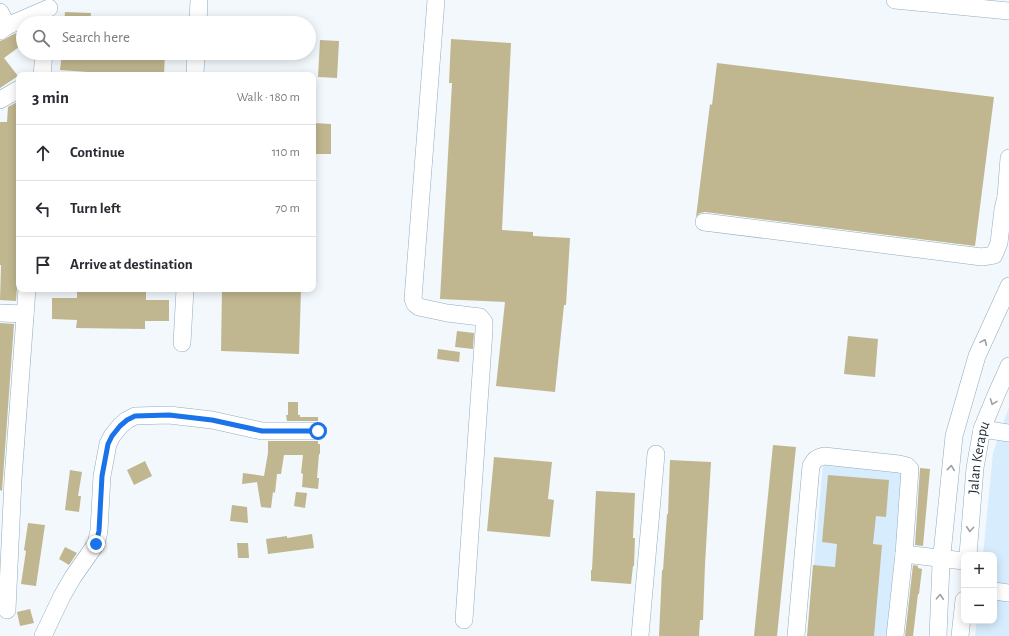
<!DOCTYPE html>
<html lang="en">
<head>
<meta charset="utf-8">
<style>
  body { margin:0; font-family:"Alegreya Sans",sans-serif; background:#f2f2f3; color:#2b2b33 }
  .controls { position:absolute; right:12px; bottom:12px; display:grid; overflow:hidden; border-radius:8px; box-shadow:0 2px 10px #0003 }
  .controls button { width:36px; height:36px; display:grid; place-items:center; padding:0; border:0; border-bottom:1px solid #e1e1e2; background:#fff; color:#2b2b33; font:20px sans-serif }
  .stop { position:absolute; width:12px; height:12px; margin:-9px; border:3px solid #1a73e8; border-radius:50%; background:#fff }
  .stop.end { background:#1a73e8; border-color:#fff; box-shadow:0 1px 4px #0008 }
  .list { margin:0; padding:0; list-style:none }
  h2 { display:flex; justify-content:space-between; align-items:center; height:52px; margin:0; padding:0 16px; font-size:17px }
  h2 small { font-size:13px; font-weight:400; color:#7c7c81 }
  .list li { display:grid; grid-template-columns:26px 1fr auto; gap:12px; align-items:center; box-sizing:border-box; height:56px; padding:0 16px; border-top:1px solid #e1e1e2 }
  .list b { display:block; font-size:15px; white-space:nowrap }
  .list em { font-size:13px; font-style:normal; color:#7c7c81 }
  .icon { flex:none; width:22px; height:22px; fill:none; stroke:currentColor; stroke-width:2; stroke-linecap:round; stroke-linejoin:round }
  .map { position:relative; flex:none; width:1009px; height:636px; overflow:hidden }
  .search { position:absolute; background:#fff; box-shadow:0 2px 10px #0003; left:16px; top:16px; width:300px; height:44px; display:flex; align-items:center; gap:10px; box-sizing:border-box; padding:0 14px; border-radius:22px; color:#7c7c81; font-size:15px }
  .panel { position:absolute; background:#fff; box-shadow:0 2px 10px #0003; left:16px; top:72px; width:300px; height:220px; border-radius:8px }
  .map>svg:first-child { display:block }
</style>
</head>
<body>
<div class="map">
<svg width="1009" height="636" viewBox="0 0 1009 636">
  <rect width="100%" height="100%" fill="#f2f8fc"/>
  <g fill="#d7edfe">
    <path d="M1009 407V636H975L977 621H994V555H983L993 453Z"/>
    <path d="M823 464 903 470 887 636H808Z"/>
  </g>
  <g fill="#c0b790">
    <path d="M65 12 91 13 90 23H64Z"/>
    <path d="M23 30V44L4 58 18 76 0 88V41L5 39 12 35Z"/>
    <path d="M451 39 511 43 502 230 533 232V236L570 238 566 305H564L555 392 496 386 505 302 440 299 452 83H449Z"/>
    <path d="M320 40 339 41 337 78 318 77Z"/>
    <path d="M62 53H165L164 75H88V72L60 70Z"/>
    <path d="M717 63 994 97 975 246 705 212 700 213 696 217 710 104 712 105Z"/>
    <path d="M19 101V283L17 288 16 301 0 300 1 265H0V122H7L8 107Z"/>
    <path d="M313 123 331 124V154H313Z"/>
    <path d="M77 289H146V300H169V321H145V329L76 328 77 320 52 319V298H77Z"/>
    <path d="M222 289H301L299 354 221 351Z"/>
    <path d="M0 323 14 324 2 491 0 490Z"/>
    <path d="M457 331 474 333 473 349 455 347Z"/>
    <path d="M848 336 878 339 875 377 844 374Z"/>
    <path d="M438 349 460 352 459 362 437 359Z"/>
    <path d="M288 402H298V415H300V417H318V421H287L286 415H288Z"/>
    <path d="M268 441H318V444H320V454H319L317 478H319L318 489 302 487 303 474 301 473 303 455H284L281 474H277L275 493 273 492 271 508 261 507 257 482 242 484 243 473 264 476 268 453Z"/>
    <path d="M773 445 796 447 794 466 777 636H754Z"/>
    <path d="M494 457 552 462 548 499 554 500 550 537 487 531Z"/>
    <path d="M670 460 711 462 705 564 703 620H700L699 636H659L662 570H663L667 514H668Z"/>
    <path d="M145 461 152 476 134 485 127 470Z"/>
    <path d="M920 468 930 469 923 546 915 545Z"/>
    <path d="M70 470 82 472 78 496H81L79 512 65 510Z"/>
    <path d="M828 475 889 480 886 517 876 516 873 544 882 545 874 636H807L813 565 835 567 837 544 822 542Z"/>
    <path d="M596 491 635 493 633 538H635L634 566H633L631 584 591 581V570H592Z"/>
    <path d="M296 492 307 493 305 508 294 506Z"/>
    <path d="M232 505 247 507 248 523 230 521Z"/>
    <path d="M28 523 45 525 36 586 21 584 26 551 24 550Z"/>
    <path d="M312 534 314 548 268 554 266 539 287 536V538Z"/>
    <path d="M237 543H248L249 558H238Z"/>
    <path d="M65 547 77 553 69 565 59 559Z"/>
    <path d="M913 565 918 566V568L922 569 919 594H918L913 636H905Z"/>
    <path d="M30 609 34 623 20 626 17 612Z"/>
  </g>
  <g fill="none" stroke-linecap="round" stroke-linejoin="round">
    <defs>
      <g id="minor">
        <path d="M436 0 413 299 415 304 419 307 447 313 480 317 484 322V330L464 620"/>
        <path d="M895 0 1009 11"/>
        <path d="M0 12 7 26 0 31"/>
        <path d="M198 23 199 0"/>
        <path d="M7 26 49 8"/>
        <path d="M42 75 44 53"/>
        <path d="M195 75 196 53"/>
        <path d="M0 100 19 89"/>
        <path d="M1006 197 1009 158"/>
        <path d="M704 222 982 257 994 255 999 243 1003 209 1006 197H1009"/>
        <path d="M0 313 25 314"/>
        <path d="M182 343 185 289"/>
        <path d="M982 429 1009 433"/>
        <path d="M904 554 964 561"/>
        <path id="s1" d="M968 555 975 468 982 429 996 395 1009 366"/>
        <path d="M994 591 1009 593"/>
        <path d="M7 610 13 479 27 289"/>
        <path d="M43 636 62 596 73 577 96 544 99 531 102 476 108 444 112 436 120 426 127 420 135 416 169 415 212 420 262 431H318"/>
        <path d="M640 636 656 454"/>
        <path d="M796 636 811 466C815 459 816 458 824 456L899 464 907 466 910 469 904 554 895 636"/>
        <path d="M938 636 941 564 954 436 977 356 1009 286"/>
        <path d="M960 636 964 600"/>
      </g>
    </defs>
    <use href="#minor" stroke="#90acc2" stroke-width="18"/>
    <use href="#minor" stroke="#fff" stroke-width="17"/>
  </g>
  <defs><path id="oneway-chevron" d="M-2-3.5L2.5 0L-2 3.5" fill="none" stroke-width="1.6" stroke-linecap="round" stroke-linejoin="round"/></defs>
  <g stroke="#9ba0a4">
    <use href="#oneway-chevron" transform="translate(984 342) rotate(-66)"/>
    <use href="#oneway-chevron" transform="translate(993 402) rotate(111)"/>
    <use href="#oneway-chevron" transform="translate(951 468) rotate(-84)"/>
    <use href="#oneway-chevron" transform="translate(970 529) rotate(94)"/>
    <use href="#oneway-chevron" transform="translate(940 597) rotate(-87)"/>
  </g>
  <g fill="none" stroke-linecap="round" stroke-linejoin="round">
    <path stroke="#1a73e8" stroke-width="5" d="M96 544 99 531 102 476 108 444 112 436 120 426 127 420 135 416 169 415 212 420 262 431H318"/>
  </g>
  <g text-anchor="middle" stroke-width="3" stroke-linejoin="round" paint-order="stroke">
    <g font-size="15" fill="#212d35" stroke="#fff">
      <text dy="5" stroke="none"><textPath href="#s1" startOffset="98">Jalan Kerapu</textPath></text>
    </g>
  </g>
</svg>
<div class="controls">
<button>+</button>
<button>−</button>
</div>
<div class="stop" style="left:318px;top:431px"></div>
<div class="stop end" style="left:96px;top:544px"></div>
<div class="search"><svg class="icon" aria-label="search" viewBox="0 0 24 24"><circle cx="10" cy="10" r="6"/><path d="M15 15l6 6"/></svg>Search here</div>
<section class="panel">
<h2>3 min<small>Walk · 180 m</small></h2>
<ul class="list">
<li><svg class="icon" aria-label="ahead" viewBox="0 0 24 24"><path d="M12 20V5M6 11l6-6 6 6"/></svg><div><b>Continue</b></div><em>110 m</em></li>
<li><svg class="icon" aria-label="left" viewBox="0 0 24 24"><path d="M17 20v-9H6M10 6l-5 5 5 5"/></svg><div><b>Turn left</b></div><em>70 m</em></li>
<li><svg class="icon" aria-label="arrive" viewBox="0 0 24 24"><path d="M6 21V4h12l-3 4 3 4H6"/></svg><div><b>Arrive at destination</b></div></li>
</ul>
</section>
</div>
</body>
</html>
